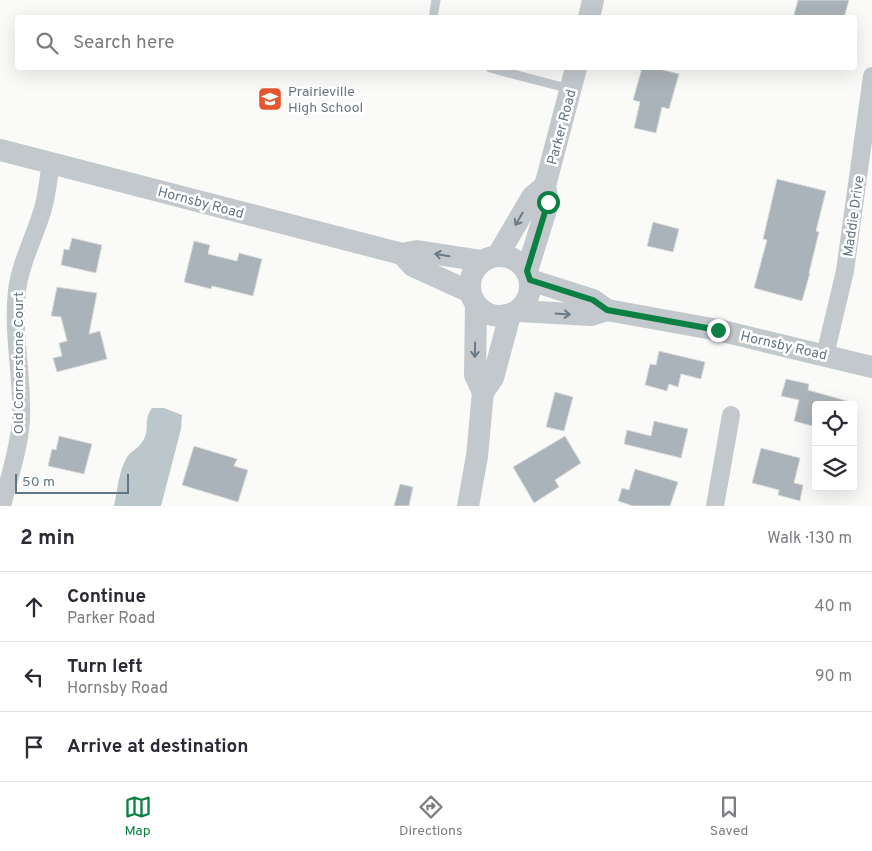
<!DOCTYPE html>
<html lang="en">
<head>
<meta charset="utf-8">
<style>
  body { margin:0; font-family:Overpass,sans-serif; background:#f2f2f3; color:#2b2b33 }
  .controls { position:absolute; right:15px; bottom:15px; display:grid; overflow:hidden; border-radius:5px; box-shadow:0 5px 20px #0002 }
  .controls button { width:45px; height:45px; display:grid; place-items:center; padding:0; border:0; border-bottom:1px solid #e1e1e2; background:#fff; color:#2b2b33; font:25px sans-serif }
  .scale { position:absolute; left:15px; bottom:12px; width:114px; box-sizing:border-box; padding-left:5px; border:2px solid #657683; border-top:0; font-size:14px; line-height:18px; white-space:nowrap; color:#657683; -webkit-text-stroke:4px #fff; paint-order:stroke }
  .stop { position:absolute; width:15px; height:15px; margin:-11px; border:4px solid #0b8043; border-radius:50%; background:#fff }
  .stop.end { background:#0b8043; border-color:#fff; box-shadow:0 1px 5px #0008 }
  .list { margin:0; padding:0; list-style:none }
  h2 { display:flex; justify-content:space-between; align-items:center; height:65px; margin:0; padding:0 20px; font-size:21px }
  h2 small { font-size:16px; font-weight:400; color:#7c7c81 }
  .list li { display:grid; grid-template-columns:32px 1fr auto; gap:15px; align-items:center; box-sizing:border-box; height:70px; padding:0 20px; border-top:1px solid #e1e1e2 }
  .list b { display:block; font-size:19px; white-space:nowrap }
  .list p { margin:0; font-size:16px; white-space:nowrap; color:#7c7c81 }
  .list em { font-size:16px; font-style:normal; color:#7c7c81 }
  .icon { flex:none; width:28px; height:28px; fill:none; stroke:currentColor; stroke-width:2; stroke-linecap:round; stroke-linejoin:round }
  .map { position:relative; flex:none; width:872px; height:506px; overflow:hidden }
  .search { position:absolute; background:#fff; box-shadow:0 5px 20px #0002; left:15px; right:15px; top:15px; height:55px; display:flex; align-items:center; gap:12px; box-sizing:border-box; padding:0 18px; border-radius:5px; color:#7c7c81; font-size:19px }
  .sheet { height:275px; background:#fff }
  nav { display:flex; justify-content:space-around; align-items:center; box-sizing:border-box; height:70px; border-top:1px solid #e1e1e2; background:#fff; font-size:14px; color:#7c7c81 }
  nav a { display:grid; justify-items:center; gap:2px }
  nav .on { color:#0b8043 }
  .map>svg:first-child { display:block }
</style>
</head>
<body>
<div class="map">
<svg width="872" height="506" viewBox="0 0 872 506">
  <rect width="100%" height="100%" fill="#fafaf8"/>
  <path fill="#bbc7cb" d="M164 408 182 415 181 429 161 506H114C117 492 119 471 126 459 130 451 140 448 144 439 150 428 143 420 152 408Z"/>
  <g fill="#aab3b9" stroke="#dcdcda">
    <path d="M798 0H849L844 18H793Z"/>
    <path d="M642 68H655L679 74 669 109 662 107 656 133 634 128 640 102 633 100Z"/>
    <path d="M777 179 826 191 816 231 819 232 809 273H810L802 301 754 288 767 240 763 239Z"/>
    <path d="M653 222 679 229 673 252 647 246Z"/>
    <path d="M72 238 102 245 96 273 61 265 64 249 69 250Z"/>
    <path d="M194 241 210 245 208 254 237 261 239 253 262 259 253 296 212 286 211 289 184 282Z"/>
    <path d="M57 287 97 293 89 334 100 331 107 359 57 372 53 358 62 356 59 343 67 341 61 317 51 316Z"/>
    <path d="M659 351 705 362 701 379 681 374 678 387 669 384 667 391 645 385 650 364 656 365Z"/>
    <path d="M786 379 809 384 808 390 847 401V405H816V427L794 421 799 400 781 396Z"/>
    <path d="M555 392 573 397 564 431 546 427Z"/>
    <path d="M654 421 688 429 681 458 624 444 627 430 651 436Z"/>
    <path d="M59 436 92 444 84 474 48 466 52 449 56 450Z"/>
    <path d="M565 436 581 463 555 480 559 487 534 503 513 467Z"/>
    <path d="M194 446 237 459 234 466 248 470 238 502 182 485Z"/>
    <path d="M761 448 800 458 794 483 803 485 800 501 778 495 779 490 752 483Z"/>
    <path d="M635 469 678 482 670 506H633L618 501 622 488 629 490Z"/>
    <path d="M400 484 413 487 409 506H394Z"/>
  </g>
  <g fill="none" stroke-linecap="round" stroke-linejoin="round">
    <g stroke="#c3c8cc" stroke-width="9">
      <path d="M433 18 436 0"/>
      <path d="M490 68 570 89"/>
    </g>
    <g stroke="#c3c8cc" stroke-width="18">
      <path d="M825 355 845 271 872 76"/>
      <path d="M2 506C9 478 19 449 21 420 23 377 12 334 17 291 20 265 33 240 41 215 47 198 48 180 51 163"/>
      <path d="M715 506 731 415"/>
    </g>
    <g stroke="#c3c8cc" stroke-width="22">
      <path d="M589 18 593 0"/>
      <path d="M0 150 402 254 417 251 482 261"/>
      <path d="M402 254 413 266 470 292"/>
      <path d="M498 255 532 197 545 186"/>
      <circle cx="500" cy="286" r="30"/>
      <path d="M527 271 548 203 545 186 576 68"/>
      <path d="M530 280 593 300 607 310 718 330 872 367"/>
      <path d="M476 305 475 375 483 392"/>
      <path d="M518 311 591 315 607 310"/>
      <path d="M468 506 477 456 483 392 493 378 510 315"/>
    </g>
  </g>
  <defs><path id="oneway-shaft" d="M-6 0H5M1.5-3L5.5 0L1.5 3" fill="none" stroke-width="1.6" stroke-linecap="round" stroke-linejoin="round" transform="scale(1.25)"/></defs>
  <g stroke="#6a7a87">
    <use href="#oneway-shaft" transform="translate(519 219) rotate(120)"/>
    <use href="#oneway-shaft" transform="translate(442 255) rotate(-171)"/>
    <use href="#oneway-shaft" transform="translate(563 314) rotate(4)"/>
    <use href="#oneway-shaft" transform="translate(475 350) rotate(91)"/>
  </g>
  <g fill="none" stroke-linecap="round" stroke-linejoin="round">
    <path stroke="#0b8043" stroke-width="6" d="M548 202 527 271 530 280 593 300 607 310 718 330"/>
  </g>
  <defs>
    <symbol id="school-square" viewBox="-11 -11 22 22"><rect x="-9" y="-9" width="18" height="18" rx="4" fill="#e4572e" stroke="#fff"/><path d="M0-5L7-2L0 1L-7-2ZM-4 1L0 2.5L4 1V4Q0 6-4 4Z" fill="#fff"/></symbol>
  </defs>
  <g fill-rule="evenodd">
    <use href="#school-square" x="256" y="85" width="28" height="28"/>
  </g>
  <g text-anchor="middle" stroke-width="5" stroke-linejoin="round" paint-order="stroke">
    <g font-size="14" fill="#657683" stroke="#fff" text-anchor="start">
      <text x="288" y="96">Prairieville<tspan x="288" dy="16">High School</tspan></text>
    </g>
    <g font-size="14" fill="#657683" stroke="#fff">
      <text transform="translate(561 127) rotate(-75)" y="5">Parker Road</text>
      <text transform="translate(201 202) rotate(15)" y="5">Hornsby Road</text>
      <text transform="translate(853 216) rotate(-82)" y="5">Maddie Drive</text>
      <text transform="translate(784 345) rotate(13)" y="5">Hornsby Road</text>
      <text transform="translate(18 363) rotate(-90)" y="5">Old Cornerstone Court</text>
    </g>
  </g>
</svg>
<div class="controls">
<button><svg class="icon" aria-label="locate" viewBox="0 0 24 24"><circle cx="12" cy="12" r="6"/><path d="M12 2v4M12 18v4M2 12h4M18 12h4"/></svg></button>
<button><svg class="icon" aria-label="layers" viewBox="0 0 24 24"><path d="M12 4l9 5-9 5-9-5zM3 14l9 5 9-5"/></svg></button>
</div>
<div class="scale">50 m</div>
<div class="stop" style="left:548px;top:202px"></div>
<div class="stop end" style="left:718px;top:330px"></div>
<div class="search"><svg class="icon" aria-label="search" viewBox="0 0 24 24"><circle cx="10" cy="10" r="6"/><path d="M15 15l6 6"/></svg>Search here</div>
</div>
<section class="sheet">
<h2>2 min<small>Walk · 130 m</small></h2>
<ul class="list">
<li><svg class="icon" aria-label="ahead" viewBox="0 0 24 24"><path d="M12 20V5M6 11l6-6 6 6"/></svg><div><b>Continue</b><p>Parker Road</p></div><em>40 m</em></li>
<li><svg class="icon" aria-label="left" viewBox="0 0 24 24"><path d="M17 20v-9H6M10 6l-5 5 5 5"/></svg><div><b>Turn left</b><p>Hornsby Road</p></div><em>90 m</em></li>
<li><svg class="icon" aria-label="arrive" viewBox="0 0 24 24"><path d="M6 21V4h12l-3 4 3 4H6"/></svg><div><b>Arrive at destination</b></div></li>
</ul>
</section>
<nav>
<a class="on"><svg class="icon" aria-label="map" viewBox="0 0 24 24"><path d="M3 6l6-2 6 2 6-2v14l-6 2-6-2-6 2zM9 4v14M15 6v14"/></svg>Map</a>
<a><svg class="icon" aria-label="directions" viewBox="0 0 24 24"><path d="M12 3l9 9-9 9-9-9zM9 14v-3h6M13 9l2 2-2 2"/></svg>Directions</a>
<a><svg class="icon" aria-label="saved" viewBox="0 0 24 24"><path d="M7 4h10v16l-5-4-5 4z"/></svg>Saved</a>
</nav>
</body>
</html>
